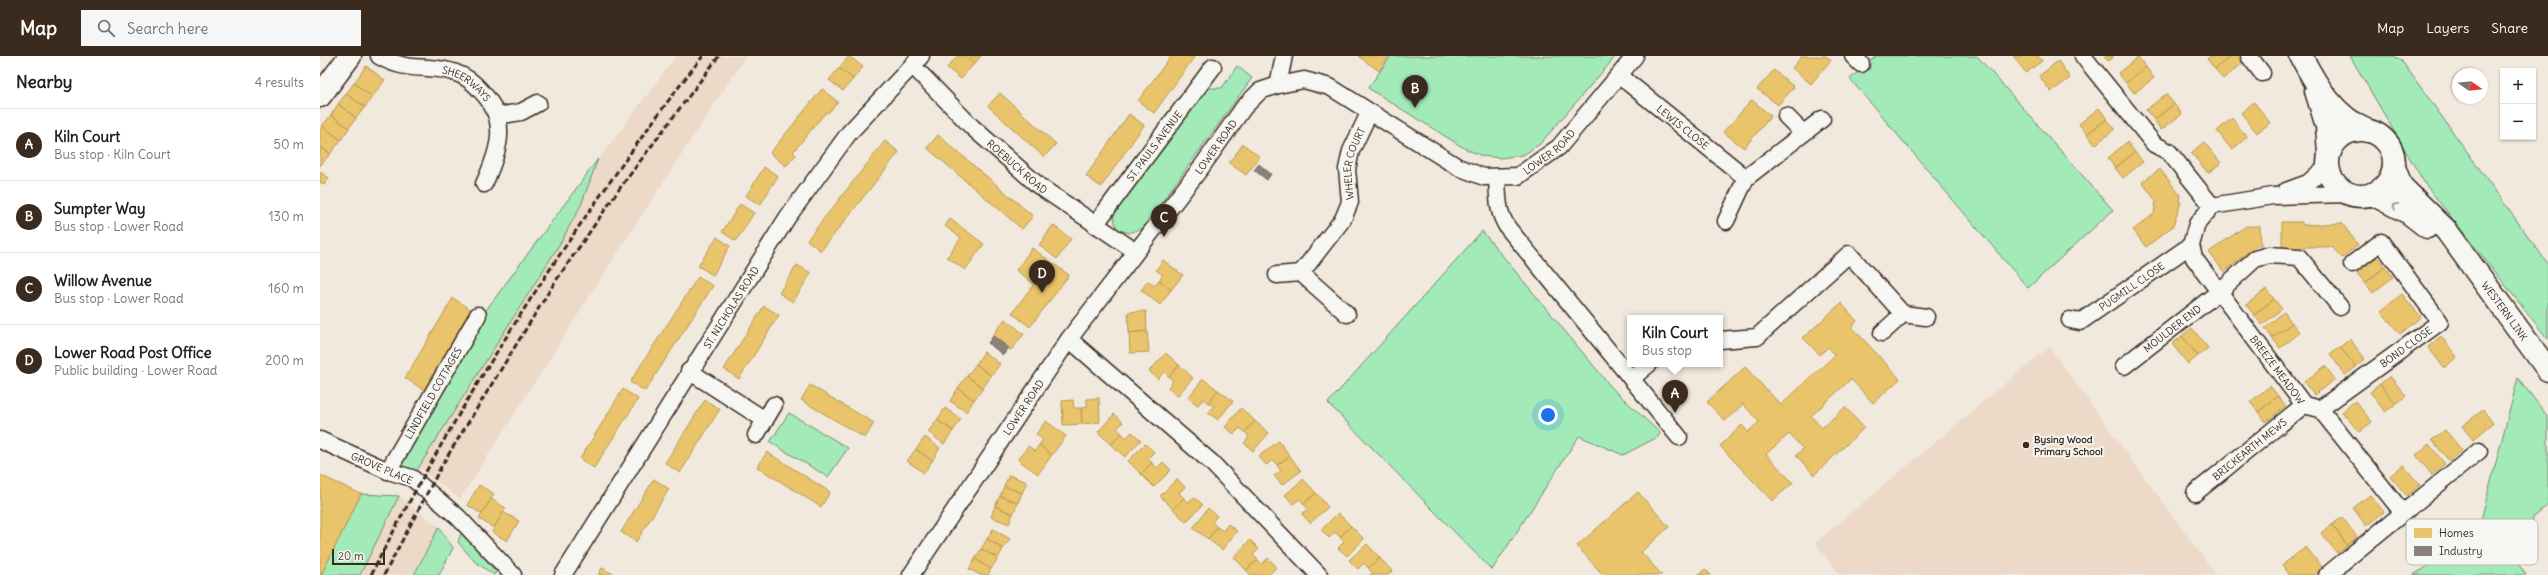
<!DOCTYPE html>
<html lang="en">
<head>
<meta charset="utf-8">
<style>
  body { margin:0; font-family:Delius,sans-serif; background:#f6f6f6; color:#202124 }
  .controls { position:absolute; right:12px; top:12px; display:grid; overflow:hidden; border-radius:0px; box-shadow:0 1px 3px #0004 }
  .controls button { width:36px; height:36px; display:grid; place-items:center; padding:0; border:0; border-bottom:1px solid #e0e0e0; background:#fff; color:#202124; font:20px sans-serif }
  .compass { position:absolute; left:2132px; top:12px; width:36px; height:36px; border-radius:50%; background:#fff; box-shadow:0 1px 3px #0004; rotate:104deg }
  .scale { position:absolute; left:12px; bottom:10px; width:53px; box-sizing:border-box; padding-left:4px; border:2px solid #3b2a1e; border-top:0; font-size:11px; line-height:14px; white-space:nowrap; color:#3b2a1e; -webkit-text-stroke:3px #f6f6f2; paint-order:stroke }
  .you { position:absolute; left:1228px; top:359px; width:14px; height:14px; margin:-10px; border:3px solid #fff; border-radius:50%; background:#1a73e8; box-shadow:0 0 0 6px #1a73e833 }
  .badge { display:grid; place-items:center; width:26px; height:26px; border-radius:50%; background:#3b2a1e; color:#fff; font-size:13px; font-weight:700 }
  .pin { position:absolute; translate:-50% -33px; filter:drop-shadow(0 1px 2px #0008) }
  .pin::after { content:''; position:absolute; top:21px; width:14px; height:12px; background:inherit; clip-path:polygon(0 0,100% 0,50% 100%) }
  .popup { position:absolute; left:1307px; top:259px; width:96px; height:52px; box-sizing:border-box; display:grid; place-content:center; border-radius:0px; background:#fff; filter:drop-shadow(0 1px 3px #0005); font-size:13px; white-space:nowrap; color:#757577 }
  .popup b { font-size:15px; color:#202124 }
  .popup::after { content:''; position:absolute; left:50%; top:100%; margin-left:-8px; border:8px solid transparent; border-top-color:#fff }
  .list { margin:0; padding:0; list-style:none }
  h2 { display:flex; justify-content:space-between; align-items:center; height:52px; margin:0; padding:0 16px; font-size:17px }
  h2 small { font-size:13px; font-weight:400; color:#757577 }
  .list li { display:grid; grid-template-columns:26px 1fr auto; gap:12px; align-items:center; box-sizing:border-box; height:72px; padding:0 16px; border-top:1px solid #e0e0e0 }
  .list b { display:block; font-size:15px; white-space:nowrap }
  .list p { margin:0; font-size:13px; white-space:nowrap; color:#757577 }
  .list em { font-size:13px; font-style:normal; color:#757577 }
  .icon { flex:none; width:22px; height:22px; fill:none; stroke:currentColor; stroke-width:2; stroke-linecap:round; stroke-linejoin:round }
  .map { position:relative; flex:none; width:2228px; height:519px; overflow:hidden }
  header { display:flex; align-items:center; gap:24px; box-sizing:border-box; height:56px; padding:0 20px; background:#3b2a1e; color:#fff }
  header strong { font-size:19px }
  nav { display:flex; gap:22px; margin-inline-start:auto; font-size:14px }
  .search { width:280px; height:36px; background:#f6f6f6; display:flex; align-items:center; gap:10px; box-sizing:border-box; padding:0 14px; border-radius:0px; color:#757577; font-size:15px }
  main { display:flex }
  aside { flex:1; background:#fff }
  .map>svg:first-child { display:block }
</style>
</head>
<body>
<header>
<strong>Map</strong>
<div class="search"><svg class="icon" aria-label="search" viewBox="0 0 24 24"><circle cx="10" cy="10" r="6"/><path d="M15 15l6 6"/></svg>Search here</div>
<nav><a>Map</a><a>Layers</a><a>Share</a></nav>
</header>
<main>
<aside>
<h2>Nearby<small>4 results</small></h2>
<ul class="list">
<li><span class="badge">A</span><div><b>Kiln Court</b><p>Bus stop · Kiln Court</p></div><em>50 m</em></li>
<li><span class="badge">B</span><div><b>Sumpter Way</b><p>Bus stop · Lower Road</p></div><em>130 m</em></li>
<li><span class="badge">C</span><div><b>Willow Avenue</b><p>Bus stop · Lower Road</p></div><em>160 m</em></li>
<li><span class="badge">D</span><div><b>Lower Road Post Office</b><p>Public building · Lower Road</p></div><em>200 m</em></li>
</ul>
</aside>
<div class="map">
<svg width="2228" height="519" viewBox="0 0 2228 519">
  <rect width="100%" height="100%" fill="#f1e9de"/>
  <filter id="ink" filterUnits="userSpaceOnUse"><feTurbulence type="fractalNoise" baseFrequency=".025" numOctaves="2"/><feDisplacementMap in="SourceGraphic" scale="8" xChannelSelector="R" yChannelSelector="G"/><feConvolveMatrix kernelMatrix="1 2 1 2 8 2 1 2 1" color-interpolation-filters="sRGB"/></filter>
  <g filter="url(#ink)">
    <g fill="#ecd9c7">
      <path d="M356 0H426L299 194 140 443 83 399 158 265Z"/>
      <path d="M1729 291 1896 519H1520L1495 487Z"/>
      <path d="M54 439 79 440 119 471 94 519H12Z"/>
    </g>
    <g fill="#a2ebb9" stroke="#6e8a6c">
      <path d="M1071 0H1296L1220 88 1203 99 1181 102 1162 100 1144 92 1048 32Z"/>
      <path d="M1556 0H1657L1793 154 1708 232 1530 23Z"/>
      <path d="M2030 0H2074L2081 4 2228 208V283L2105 128Z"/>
      <path d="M917 10 932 22 823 172 809 177 797 173 793 159 886 32H902Z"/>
      <path d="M278 103 261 149 241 186 92 422 68 415 158 265Z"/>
      <path d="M1162 175 1292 332 1340 377 1338 381 1303 399 1259 380 1172 514 1008 347Z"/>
      <path d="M2198 322 2228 361V449L2214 460 2199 509 2206 519H2093L2156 483Z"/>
      <path d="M469 357 528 392 508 421 450 386Z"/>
      <path d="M41 438 79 440 40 519H1Z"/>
      <path d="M119 471 133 492 119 519H94Z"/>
      <path d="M142 474 176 516 174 519 154 505 138 486Z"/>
    </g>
    <g fill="#e9c46a" stroke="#b59653">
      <path d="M529 0 543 11 533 23 519 12Z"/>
      <path d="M637 0H645L654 8 641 23 627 12Z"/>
      <path d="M645 0H661L654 8Z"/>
      <path d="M851 0H875L834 57 818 45Z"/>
      <path d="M1038 0H1069L1059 15Z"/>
      <path d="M1482 0H1506L1511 4 1491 28 1472 12Z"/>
      <path d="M1693 0H1718L1722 5 1706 17Z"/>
      <path d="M1784 0H1794L1788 5Z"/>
      <path d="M1890 0H1911L1895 13 1887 3Z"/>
      <path d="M1911 0H1917L1923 7 1903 23 1895 13Z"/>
      <path d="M1818 1 1826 11 1806 27 1798 17Z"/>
      <path d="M1738 5 1750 22 1731 36 1719 20Z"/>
      <path d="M46 10 65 24 52 41 34 27Z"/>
      <path d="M1826 11 1834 22 1814 37 1806 27Z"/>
      <path d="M519 12 533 23 523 35 509 24Z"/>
      <path d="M1454 14 1474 31 1458 49 1437 33Z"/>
      <path d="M34 27 52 41 45 51 26 38Z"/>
      <path d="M502 33 518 46 508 57 506 56 473 96 476 99 466 110 450 97Z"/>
      <path d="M680 37 736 88 724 101 668 50Z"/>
      <path d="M26 38 45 51 36 62 18 48Z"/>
      <path d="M1846 38 1854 48 1834 64 1826 54Z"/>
      <path d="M1432 44 1451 60 1424 92 1403 76Z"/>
      <path d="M1934 46 1950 67 1937 77 1921 57Z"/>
      <path d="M18 48 36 62 29 72 11 59Z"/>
      <path d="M1854 48 1862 58 1841 74 1834 64Z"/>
      <path d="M1779 52 1787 63 1767 78 1759 68Z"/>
      <path d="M809 58 824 69 781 131 766 120Z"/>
      <path d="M11 59 29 72 21 84 2 70Z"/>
      <path d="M1912 62 1927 81 1912 94 1897 75Z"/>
      <path d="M1787 63 1795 73 1775 89 1767 78Z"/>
      <path d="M2 70 21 84 10 98 0 90V74Z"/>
      <path d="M618 79 713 160 702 173 607 92Z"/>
      <path d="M565 85 579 96 501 195 487 184Z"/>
      <path d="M1807 86 1815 96 1795 112 1788 102Z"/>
      <path d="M1884 86 1901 107 1888 117 1871 97Z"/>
      <path d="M923 88 940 101 926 119 909 107Z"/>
      <path d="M0 90 10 98 0 110Z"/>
      <path d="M1815 96 1823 106 1803 122 1795 112Z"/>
      <path d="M444 111 458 120 440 149 426 140Z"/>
      <path d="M1840 113 1860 139 1859 146H1861L1853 170 1826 191 1813 174 1834 158 1836 145 1822 126Z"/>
      <path d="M0 116 9 122 4 129 0 126Z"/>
      <path d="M420 148 434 157 416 185 402 176Z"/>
      <path d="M630 163 664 188 645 214 627 201 641 182 625 170Z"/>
      <path d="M1962 166H1982V169L2022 167 2038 189 2022 202 2012 191H1981V195H1962Z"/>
      <path d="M733 169 751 183 737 203 719 189Z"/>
      <path d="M1926 170H1940L1941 190H1935L1904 216 1889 196Z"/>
      <path d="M397 181 410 190 393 219 378 210Z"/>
      <path d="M712 192 749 219 710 271 692 257 714 228 696 214Z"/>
      <path d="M2057 201 2065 211 2045 227 2037 217Z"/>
      <path d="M843 204 863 219 851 234 839 224 843 219 836 214Z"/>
      <path d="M477 209 491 217 473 246 459 237Z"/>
      <path d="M2065 211 2073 221 2053 237 2045 227Z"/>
      <path d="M378 221 393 230 325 335 310 326Z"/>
      <path d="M839 224 851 234 840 249 821 234 828 225 835 230Z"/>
      <path d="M1946 233 1954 243 1934 259 1926 249Z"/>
      <path d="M2082 238 2101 261 2080 278 2061 255Z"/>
      <path d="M133 242 152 254 104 334 85 322Z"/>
      <path d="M1954 243 1962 253 1942 269 1934 259Z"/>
      <path d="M1521 247 1537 265 1532 271 1580 323 1553 347 1531 323 1491 360 1502 372 1525 351 1544 372 1494 419 1476 399 1483 393 1469 378 1446 398 1473 427 1452 445 1400 390 1422 369 1428 376 1439 366 1423 348 1405 365 1387 346 1425 311 1461 349 1515 299 1508 291 1500 299 1483 282Z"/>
      <path d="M444 250 459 259 419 323 404 313Z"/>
      <path d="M826 255 827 275 809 277 808 256Z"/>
      <path d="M1964 256 1972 267 1952 282 1945 272Z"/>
      <path d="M685 263 704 278 691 294 672 280Z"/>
      <path d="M1972 267 1980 277 1960 292 1952 282Z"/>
      <path d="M1872 272 1888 292 1878 300 1862 280Z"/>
      <path d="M827 275 829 296 810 297 809 277Z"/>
      <path d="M1862 280 1878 300 1868 308 1852 288Z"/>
      <path d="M2121 280 2137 301 2124 312 2108 291Z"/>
      <path d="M2030 283 2045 303 2036 311 2020 291Z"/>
      <path d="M2020 291 2036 311 2025 319 2010 298Z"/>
      <path d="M664 296 680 308 671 320 656 308Z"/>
      <path d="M846 297 859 309 849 321 844 316 838 323 829 315Z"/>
      <path d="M656 308 671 320 663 332 647 320Z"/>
      <path d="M859 309 873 322 857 340 848 332 853 325 849 321Z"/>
      <path d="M2005 310 2015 323 1994 339 1984 326Z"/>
      <path d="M647 320 663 332 654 344 638 332Z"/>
      <path d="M2070 320 2086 340 2076 348 2060 328Z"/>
      <path d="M883 323 898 334 888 347 883 343 878 349 868 342Z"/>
      <path d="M2060 328 2076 348 2065 356 2050 336Z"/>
      <path d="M490 329 554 367 545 382 481 344Z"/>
      <path d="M1950 330 1958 340 1938 356 1930 346Z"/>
      <path d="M638 332 654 344 646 356 630 345Z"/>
      <path d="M303 333 318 343 274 412 260 403Z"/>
      <path d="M898 334 913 345 898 364 888 357 894 350 888 347Z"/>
      <path d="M1958 340 1966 350 1946 366 1938 356Z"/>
      <path d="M779 342 780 366 762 368 761 352 767 351V343Z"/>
      <path d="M385 344 400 353 360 417 345 407Z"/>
      <path d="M753 344 754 352H761L762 368 743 369 742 345Z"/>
      <path d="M2035 345 2052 366 2039 376 2022 356Z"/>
      <path d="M625 352 641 363 633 375 617 364Z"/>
      <path d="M921 352 935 365 925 376 920 372 914 378 905 371Z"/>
      <path d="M2163 354 2173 367 2153 384 2142 370Z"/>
      <path d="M794 358 803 366 797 373 802 377 791 389 778 376Z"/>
      <path d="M617 364 633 375 624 388 608 376Z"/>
      <path d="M726 365 746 380 732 399 719 389 723 384 716 378Z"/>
      <path d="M935 365 949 377 933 395 924 387 929 381 925 376Z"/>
      <path d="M2125 374 2142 394 2129 405 2112 384Z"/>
      <path d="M812 376 821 384 805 401 791 389 802 377 806 382Z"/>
      <path d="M605 381 620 392 612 405 596 393Z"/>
      <path d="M959 385 970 400 957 409 953 404 946 409 939 400Z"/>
      <path d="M825 388 834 396 828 402 832 407 821 418 808 405Z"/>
      <path d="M2109 388 2125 408 2112 419 2096 399Z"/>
      <path d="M719 389 732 399 718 418 698 404 708 390 715 395Z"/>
      <path d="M596 393 612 405 604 417 587 405Z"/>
      <path d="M447 396 510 436 501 451 437 411Z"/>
      <path d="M970 400 981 415 962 429 954 420 961 415 957 409Z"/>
      <path d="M843 406 851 414 834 431 821 418 832 407 837 412Z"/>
      <path d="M2083 409 2100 429 2087 440 2070 420Z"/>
      <path d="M0 419 41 438 1 519H0Z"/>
      <path d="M689 419 707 426 702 437 684 430Z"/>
      <path d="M334 423 349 433 316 486 301 476Z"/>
      <path d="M857 423 865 431 859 437 864 442 853 453 840 440Z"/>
      <path d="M983 423 996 437 984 448 980 443 973 448 965 439Z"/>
      <path d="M159 429 174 438 162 458 147 449Z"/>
      <path d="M684 430 702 437 698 447 680 440Z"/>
      <path d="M1318 436 1349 471 1321 496 1342 519H1283L1257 490Z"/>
      <path d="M996 437 1008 451 990 467 982 458 988 453 984 448Z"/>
      <path d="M2050 439 2064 456 2046 470 2033 452Z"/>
      <path d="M680 440 698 447 693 458 675 450Z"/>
      <path d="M874 441 883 449 866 466 853 453 864 442 868 446Z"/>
      <path d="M171 443 186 452 174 472 159 463Z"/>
      <path d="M675 450 693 458 689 468 671 461Z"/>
      <path d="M888 452 897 460 892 466 897 471 888 483 873 472Z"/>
      <path d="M183 456 199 465 187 485 172 476Z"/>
      <path d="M1018 457 1031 470 1020 481 1015 476 1009 482 1001 474Z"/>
      <path d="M2022 461 2037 481 2027 489 2012 469Z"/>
      <path d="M908 468 917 475 902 494 888 483 897 471 903 475Z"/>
      <path d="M2012 469 2027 489 2017 497 2001 477Z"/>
      <path d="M1031 470 1044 483 1027 500 1018 492 1024 486 1020 481Z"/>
      <path d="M673 473 690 483 683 493 667 483Z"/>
      <path d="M667 483 683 493 678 502 661 493Z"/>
      <path d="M930 484 939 493 933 499 938 504 926 514 914 501Z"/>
      <path d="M1047 488 1060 502 1048 512 1044 507 1038 513 1029 504Z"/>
      <path d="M1986 491 2003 512 1994 519H1970L1962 509Z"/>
      <path d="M661 493 678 502 671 513 655 503Z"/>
      <path d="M948 502 957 511 948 519H931L926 514 938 504 942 508Z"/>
      <path d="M1060 502 1072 515 1068 519H1050L1053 517 1048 512Z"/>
      <path d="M655 503 671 513 668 519H660L649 513Z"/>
      <path d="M282 512 295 519H278Z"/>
      <path d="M1385 513 1391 519H1378Z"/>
    </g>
    <g fill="#8a817c" stroke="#726760">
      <path d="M939 108 951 118 947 124 934 114Z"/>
      <path d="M673 280 689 292 683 299 668 287Z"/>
    </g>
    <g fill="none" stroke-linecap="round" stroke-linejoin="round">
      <defs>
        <g id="street">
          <path id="s1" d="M59 0C90 18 109 7 136 17 145 20 155 28 161 35 190 65 179 95 164 128"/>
          <path d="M1533 0 1541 8"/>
          <path d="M1763 0 1834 88 1849 96 1892 150"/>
          <path d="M1929 0 1942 17"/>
          <path id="s2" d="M593 10 652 71 719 130 815 195"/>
          <path id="s3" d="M1300 20 1426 122"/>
          <path d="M958 29 964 0"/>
          <path d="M177 60 201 56 218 47"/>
          <path d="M1466 60 1483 77"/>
          <path d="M1177 122C1178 141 1177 156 1188 172L1359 381"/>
          <path d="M1966 135 1988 127 2008 109"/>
          <path id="s4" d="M2028 138 1953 140 1892 150 1877 168 1871 189 1874 202 1984 349 2000 353 2083 457"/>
          <path d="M1406 165 1426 122 1502 63"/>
          <path id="s5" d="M775 169 893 11"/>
          <path d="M957 219 981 217"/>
          <path id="s6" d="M1027 258 981 217 1023 163 1030 146 1027 113 1031 95 1049 57"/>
          <path id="s7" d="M1750 264 1760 266 1871 189"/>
          <path d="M1562 277 1583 258 1606 261"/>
          <path d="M749 283 892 407 999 519"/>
          <path d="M1400 284 1437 281 1529 198 1583 258"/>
          <path id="s8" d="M1804 310 1900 235 1935 203 1949 199 1979 201 2020 251"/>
          <path d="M369 315 445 364"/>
          <path d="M1312 322 1329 308"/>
          <path id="s9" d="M2000 353 2120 266 2061 186 2032 208"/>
          <path d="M436 379 454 349"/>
          <path d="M0 384 68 415 92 422 138 461 193 519"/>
          <path id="s10" d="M68 415 158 259"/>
          <path id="s11" d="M1875 437 1984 349"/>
          <path id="s12" d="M243 519 467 162 529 77 601 0"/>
          <path id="s13" d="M591 519 749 283 880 113 924 51 940 35 958 29 984 24 1010 31 1138 111 1164 121 1198 120 1239 91 1315 0"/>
          <path d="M2007 519 2159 395"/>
        </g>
        <g id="secondary">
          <path d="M1981 0C1997 31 2015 61 2048 75"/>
          <path d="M1996 35 2007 70 2009 97"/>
          <circle cx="2041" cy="107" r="33"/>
          <path id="s14" d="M2074 111 2081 130 2126 174 2228 314"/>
          <path d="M2052 138 2089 157 2107 171"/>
        </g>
        <path id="primary" d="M0 40 30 0"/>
      </defs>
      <use href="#street" stroke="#3b2a1e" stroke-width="19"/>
      <use href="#secondary" stroke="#3b2a1e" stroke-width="25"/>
      <use href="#primary" stroke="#3b2a1e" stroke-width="25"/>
      <use href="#street" stroke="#f6f6f2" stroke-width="16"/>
      <use href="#secondary" stroke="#f6f6f2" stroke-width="22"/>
      <use href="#primary" stroke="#f6f6f2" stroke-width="22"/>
      <g stroke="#3b2a1e" stroke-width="3" stroke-dasharray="6 3" stroke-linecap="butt">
        <path d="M51 519C114 394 187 275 266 160 304 106 342 51 383 0"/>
        <path d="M64 519 122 409 233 229 300 132 399 0"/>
      </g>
    </g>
    <defs><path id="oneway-chevron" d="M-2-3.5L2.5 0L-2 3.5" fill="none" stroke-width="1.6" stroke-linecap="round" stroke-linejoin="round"/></defs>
    <use stroke="#989088" href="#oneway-chevron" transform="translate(2075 150) rotate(-153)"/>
  </g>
  <circle fill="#3b2a1e" stroke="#f6f6f2" stroke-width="1.5" cx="1706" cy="389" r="4"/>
  <g text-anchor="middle" stroke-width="4" stroke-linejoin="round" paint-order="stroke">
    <g font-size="10" fill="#3b2a1e" stroke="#f6f6f2">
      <text dy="4" stroke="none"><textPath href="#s1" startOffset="94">SHEERWAYS</textPath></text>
      <text dy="4" stroke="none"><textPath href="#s3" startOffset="81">LEWIS CLOSE</textPath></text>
      <text dy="4" stroke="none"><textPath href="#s5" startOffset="99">ST. PAULS AVENUE</textPath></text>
      <text dy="4" stroke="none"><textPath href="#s13" startOffset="526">LOWER ROAD</textPath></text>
      <text dy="4" stroke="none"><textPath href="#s13" startOffset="922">LOWER ROAD</textPath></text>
      <text dy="4" stroke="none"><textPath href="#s6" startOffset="188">WHELER COURT</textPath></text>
      <text dy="4" stroke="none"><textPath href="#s2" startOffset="145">ROEBUCK ROAD</textPath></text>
      <text dy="4" stroke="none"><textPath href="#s7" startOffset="73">PUGMILL CLOSE</textPath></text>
      <text dy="4" stroke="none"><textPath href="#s12" startOffset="316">ST. NICHOLAS ROAD</textPath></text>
      <text dy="4" stroke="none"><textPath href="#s14" startOffset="183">WESTERN LINK</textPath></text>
      <text dy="4" stroke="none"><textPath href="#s8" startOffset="61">MOULDER END</textPath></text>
      <text dy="4" stroke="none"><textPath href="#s9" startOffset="106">BOND CLOSE</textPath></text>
      <text dy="4" stroke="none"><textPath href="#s4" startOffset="335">BREEZE MEADOW</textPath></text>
      <text dy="4" stroke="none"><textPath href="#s10" startOffset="90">LINDFIELD COTTAGES</textPath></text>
      <text dy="4" stroke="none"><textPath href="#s13" startOffset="202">LOWER ROAD</textPath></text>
      <text dy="4" stroke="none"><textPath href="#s11" startOffset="70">BRICKEARTH MEWS</textPath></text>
      <text transform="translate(62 412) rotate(23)" y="4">GROVE PLACE</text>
    </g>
    <g font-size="10" font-weight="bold" fill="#3b2a1e" stroke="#f6f6f2" text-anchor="start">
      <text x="1714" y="387">Bysing Wood<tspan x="1714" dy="12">Primary School</tspan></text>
    </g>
  </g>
  <rect x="2086" y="463" width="132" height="46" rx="6" fill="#f6f6f2" stroke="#beb9b2" stroke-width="1"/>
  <rect x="2094" y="472" width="18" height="10" fill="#e9c46a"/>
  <rect x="2094" y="490" width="18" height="10" fill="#8a817c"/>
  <g font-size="11" fill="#3b2a1e">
    <text x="2119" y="481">Homes</text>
    <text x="2119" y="499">Industry</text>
  </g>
</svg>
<div class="controls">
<button>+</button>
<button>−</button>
</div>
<svg class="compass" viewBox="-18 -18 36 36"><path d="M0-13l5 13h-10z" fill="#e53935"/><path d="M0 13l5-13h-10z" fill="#757577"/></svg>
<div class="scale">20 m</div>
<div class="you"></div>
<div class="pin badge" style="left:1355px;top:357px">A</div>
<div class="popup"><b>Kiln Court</b>Bus stop</div>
<div class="pin badge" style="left:1095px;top:52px">B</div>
<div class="pin badge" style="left:844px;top:181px">C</div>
<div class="pin badge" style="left:722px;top:237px">D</div>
</div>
</main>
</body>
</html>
